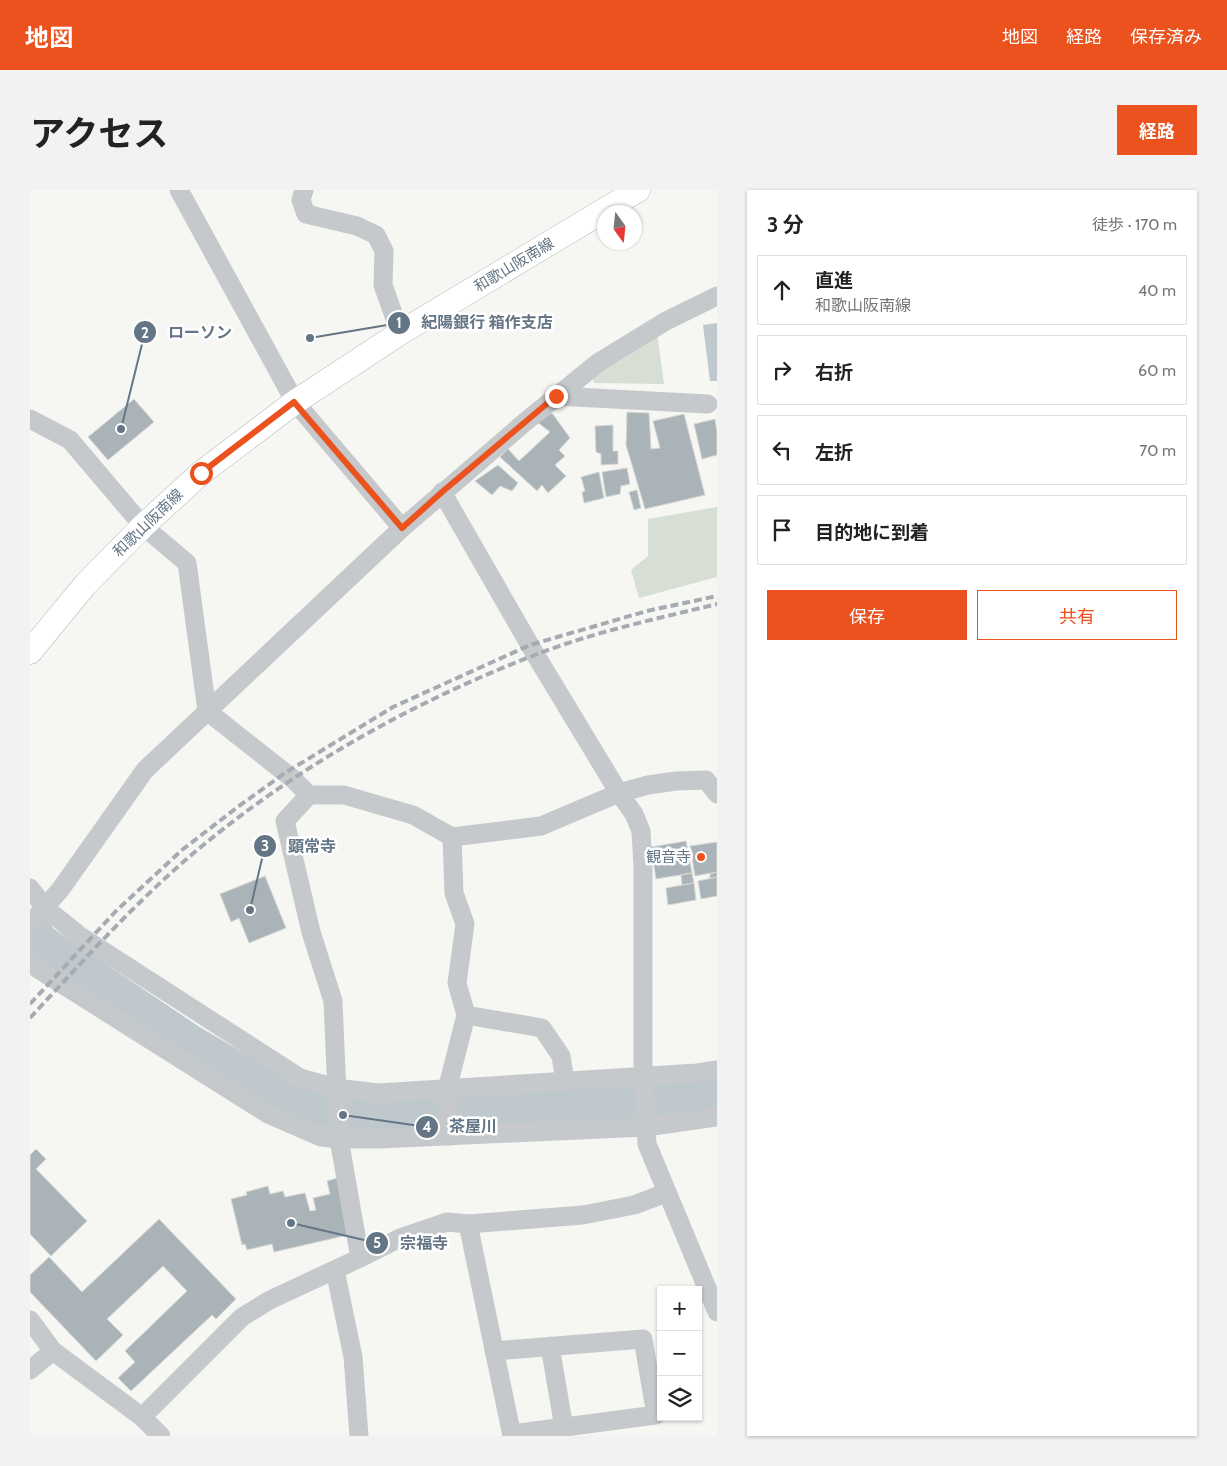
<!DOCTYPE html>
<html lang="ja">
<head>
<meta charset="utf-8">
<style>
  body { margin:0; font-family:Cabin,"Noto Sans JP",sans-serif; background:#f2f2f2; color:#222 }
  .controls { position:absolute; right:15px; bottom:15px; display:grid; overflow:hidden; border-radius:0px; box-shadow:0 1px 4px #0004 }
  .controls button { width:45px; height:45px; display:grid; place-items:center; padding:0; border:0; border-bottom:1px solid #e0e0e0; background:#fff; color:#222; font:25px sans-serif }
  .compass { position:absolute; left:567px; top:15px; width:45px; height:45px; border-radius:50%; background:#fff; box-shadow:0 1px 4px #0004; rotate:165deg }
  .stop { position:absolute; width:15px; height:15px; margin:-11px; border:4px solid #eb521e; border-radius:50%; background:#fff }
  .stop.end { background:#eb521e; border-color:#fff; box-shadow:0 1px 5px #0008 }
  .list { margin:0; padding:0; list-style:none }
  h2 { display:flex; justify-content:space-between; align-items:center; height:65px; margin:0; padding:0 20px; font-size:21px }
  h2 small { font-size:16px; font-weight:400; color:#767676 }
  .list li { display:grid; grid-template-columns:32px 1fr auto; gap:15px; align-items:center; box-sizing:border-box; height:70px; margin:0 10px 10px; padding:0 10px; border:1px solid #e0e0e0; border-radius:0px }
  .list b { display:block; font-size:19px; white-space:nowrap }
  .list p { margin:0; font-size:16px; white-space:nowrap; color:#767676 }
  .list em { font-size:16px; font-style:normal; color:#767676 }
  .actions { display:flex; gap:10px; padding:15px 20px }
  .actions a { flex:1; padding:11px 0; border:1px solid #eb521e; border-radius:0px; text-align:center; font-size:18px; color:#eb521e }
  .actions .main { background:#eb521e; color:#fff }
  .icon { flex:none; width:28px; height:28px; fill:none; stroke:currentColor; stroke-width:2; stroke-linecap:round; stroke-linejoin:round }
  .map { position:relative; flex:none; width:687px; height:1246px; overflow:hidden; border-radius:0px }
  header { display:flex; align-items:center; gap:30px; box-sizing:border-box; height:70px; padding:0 25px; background:#eb521e; color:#fff }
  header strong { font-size:24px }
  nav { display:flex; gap:28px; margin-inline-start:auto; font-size:18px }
  .intro { display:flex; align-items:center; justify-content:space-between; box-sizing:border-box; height:120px; padding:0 30px }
  h1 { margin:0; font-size:35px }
  .button { padding:12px 22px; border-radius:0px; background:#eb521e; color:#fff; font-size:18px; font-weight:700 }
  main { display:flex; gap:30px; padding:0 30px }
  aside { flex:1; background:#fff; border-radius:0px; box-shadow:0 1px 4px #0004 }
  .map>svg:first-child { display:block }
</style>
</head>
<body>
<header>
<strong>地図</strong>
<nav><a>地図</a><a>経路</a><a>保存済み</a></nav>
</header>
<div class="intro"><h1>アクセス</h1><a class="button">経路</a></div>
<main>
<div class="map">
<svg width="687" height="1246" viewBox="0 0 687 1246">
  <rect width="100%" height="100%" fill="#f6f6f3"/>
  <g fill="#d7ded3">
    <path d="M627 142 634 194 564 193 562 185Z"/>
    <path d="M687 317V387L609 408 601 380 618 366V329Z"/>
  </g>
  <path fill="#bec8cd" d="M687 133V191H680L673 135Z"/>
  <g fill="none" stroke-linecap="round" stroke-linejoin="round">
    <path stroke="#bec8cd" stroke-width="35" d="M0 737 12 752 159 851 258 909 313 925 359 928 637 911 687 906"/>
  </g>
  <g fill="#aab3b8" stroke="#d8d8d5">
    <path d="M104 209 124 232 78 270 58 247Z"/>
    <path d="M597 222 619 223 621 259 630 258 623 231 654 224 675 305 615 319 596 255Z"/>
    <path d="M522 223 540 248 529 260 535 266 525 275 536 286 518 303 512 295 507 301 470 267 478 259 489 271 520 242 507 232Z"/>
    <path d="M685 229 687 242V265L672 269 664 234Z"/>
    <path d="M583 235V261H588V274L571 275V264L566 262 565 236Z"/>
    <path d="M468 275 488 293 482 301 470 296 462 305 445 291Z"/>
    <path d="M597 278 600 294 591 296 590 304 576 307 572 282Z"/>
    <path d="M569 282 574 308 554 313 552 302 555 301 551 287Z"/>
    <path d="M607 300 611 318 604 320 599 302Z"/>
    <path d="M656 651 662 683 626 689 621 657Z"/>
    <path d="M687 652V682L665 686 660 656Z"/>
    <path d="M687 682V687L680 689V684Z"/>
    <path d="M662 683 664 693 652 695 651 685Z"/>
    <path d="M235 686 256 738 219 753 209 728 201 732 190 704Z"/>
    <path d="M687 687V706L671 709 668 691Z"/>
    <path d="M664 693 666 710 638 715 636 698Z"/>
    <path d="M6 959 16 969 6 979 57 1031 21 1066 0 1044V965Z"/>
    <path d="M307 988 318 1045 244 1062 242 1054 217 1060 215 1054 212 1055 201 1009 217 1005 216 1002 238 996 240 1004 253 1001 255 1007 275 1003 280 1021 286 1020 283 1008 300 1004 297 991Z"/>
    <path d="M129 1029 206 1109 186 1129 182 1125 101 1201 88 1188 105 1172 95 1161 157 1101 133 1076 77 1129 93 1145 66 1171 0 1102V1085L19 1067 52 1102Z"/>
  </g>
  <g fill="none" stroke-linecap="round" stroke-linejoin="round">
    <defs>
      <path id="major" d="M0 462 55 395 113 336 171 283 265 212 370 143 608 0"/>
    </defs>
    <use href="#major" stroke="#b8bcc0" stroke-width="25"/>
    <g stroke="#c6c9cc" stroke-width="19">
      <path d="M149 0 265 212 372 338"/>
      <path d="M274 0 271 10 276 24 327 36 346 45 354 61 353 95 370 143"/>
      <path d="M526 206 678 214"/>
      <path d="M0 229 40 250 113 336 157 373 177 521 263 589 279 605"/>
      <path d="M412 302 505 464 589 603 604 624 611 641 613 677V886L617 954 687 1122"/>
      <path d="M0 698 15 718 50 746 270 888 306 898 348 903 667 883 687 880"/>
      <path d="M0 734 30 700 115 580 372 338 495 232 569 172 636 131 687 106"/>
      <path d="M0 772 8 779 238 924 291 947 309 949H349L616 937 687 927"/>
      <path d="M436 825 512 838 531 866 535 892"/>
      <path d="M419 946 417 900 436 825 427 793 435 734 424 703 422 647"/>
      <path d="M438 1034 482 1246"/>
      <path d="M330 1068 309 949 303 811 281 742 255 631 279 605H314L383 625 422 647 511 636 589 603 618 595 646 591 676 590 687 604"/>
      <path d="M305 1080 323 1167 329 1246"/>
      <path d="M0 1130 23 1161 112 1227 131 1246"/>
      <path d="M520 1156 534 1238"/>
      <path d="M464 1161 613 1149 626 1225 482 1244"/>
      <path d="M0 1180 23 1161"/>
      <path d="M112 1227 212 1127 240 1110 330 1068 370 1048 417 1032 438 1034 553 1025 604 1015 636 1003"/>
    </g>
    <use href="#major" stroke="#fff" stroke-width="24"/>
    <g stroke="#a5abb1" stroke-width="4" stroke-dasharray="8 4" stroke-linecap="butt">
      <path d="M0 814 86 721 152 660 209 616 255 583 363 517 500 455 617 421 687 406"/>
      <path d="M0 828C51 773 102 716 159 667 261 580 380 513 505 465 563 442 626 429 687 414"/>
    </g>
  </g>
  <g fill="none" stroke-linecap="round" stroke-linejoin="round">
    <path stroke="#eb521e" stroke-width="6" d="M171 283 264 212 372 338 412 302 526 206"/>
  </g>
  <circle fill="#eb521e" stroke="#fff" stroke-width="2" cx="671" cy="667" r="5"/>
  <g text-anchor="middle" stroke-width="5" stroke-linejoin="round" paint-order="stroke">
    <g font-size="15" fill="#647685" stroke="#fff">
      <text transform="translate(484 75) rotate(-31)" y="5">和歌山阪南線</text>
      <text transform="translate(118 333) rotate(-44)" y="5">和歌山阪南線</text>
    </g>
    <g font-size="15" fill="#647685" stroke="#fff" text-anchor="end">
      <text x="661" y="672">観音寺</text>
    </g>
  </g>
  <path fill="none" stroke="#647685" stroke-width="2" d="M280 148L369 133M91 239L115 142M220 720L235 656M313 925L397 937M261 1033L347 1053"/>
  <g fill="#647685" stroke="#fff" stroke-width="2">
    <circle cx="280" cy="148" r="5"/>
    <circle cx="91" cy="239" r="5"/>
    <circle cx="220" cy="720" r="5"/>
    <circle cx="313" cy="925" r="5"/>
    <circle cx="261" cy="1033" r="5"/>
    <circle cx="369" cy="133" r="12"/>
    <circle cx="115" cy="142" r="12"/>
    <circle cx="235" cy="656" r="12"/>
    <circle cx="397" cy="937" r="12"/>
    <circle cx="347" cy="1053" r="12"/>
  </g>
  <g font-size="15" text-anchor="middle" font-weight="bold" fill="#fff">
    <text x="369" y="138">1</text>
    <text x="115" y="148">2</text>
    <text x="235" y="661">3</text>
    <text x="397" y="942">4</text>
    <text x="347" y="1058">5</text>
  </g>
  <g font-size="16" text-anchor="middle" font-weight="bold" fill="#647685" stroke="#fff" stroke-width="5" stroke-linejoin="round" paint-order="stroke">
    <text x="457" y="138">紀陽銀行 箱作支店</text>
    <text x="170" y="148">ローソン</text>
    <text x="282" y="662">顕常寺</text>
    <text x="443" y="942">茶屋川</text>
    <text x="394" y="1059">宗福寺</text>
  </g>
</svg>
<div class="controls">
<button>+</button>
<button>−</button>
<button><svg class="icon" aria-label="layers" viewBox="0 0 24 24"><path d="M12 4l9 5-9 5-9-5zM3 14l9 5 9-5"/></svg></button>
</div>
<svg class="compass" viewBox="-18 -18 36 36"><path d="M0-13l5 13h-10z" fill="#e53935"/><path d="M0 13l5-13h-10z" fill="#767676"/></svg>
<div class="stop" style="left:171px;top:283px"></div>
<div class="stop end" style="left:526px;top:206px"></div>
</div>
<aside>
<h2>3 分<small>徒歩 · 170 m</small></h2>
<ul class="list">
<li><svg class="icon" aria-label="ahead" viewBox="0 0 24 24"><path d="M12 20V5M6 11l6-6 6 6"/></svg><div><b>直進</b><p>和歌山阪南線</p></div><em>40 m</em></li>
<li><svg class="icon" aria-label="right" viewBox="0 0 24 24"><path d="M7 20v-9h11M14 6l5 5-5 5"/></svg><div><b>右折</b></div><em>60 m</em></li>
<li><svg class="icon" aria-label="left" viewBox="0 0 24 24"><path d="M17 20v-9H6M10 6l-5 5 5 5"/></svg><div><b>左折</b></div><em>70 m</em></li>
<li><svg class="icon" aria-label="arrive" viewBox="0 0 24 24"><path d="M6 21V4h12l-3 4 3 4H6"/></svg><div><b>目的地に到着</b></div></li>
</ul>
<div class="actions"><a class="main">保存</a><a>共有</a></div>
</aside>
</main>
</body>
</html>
